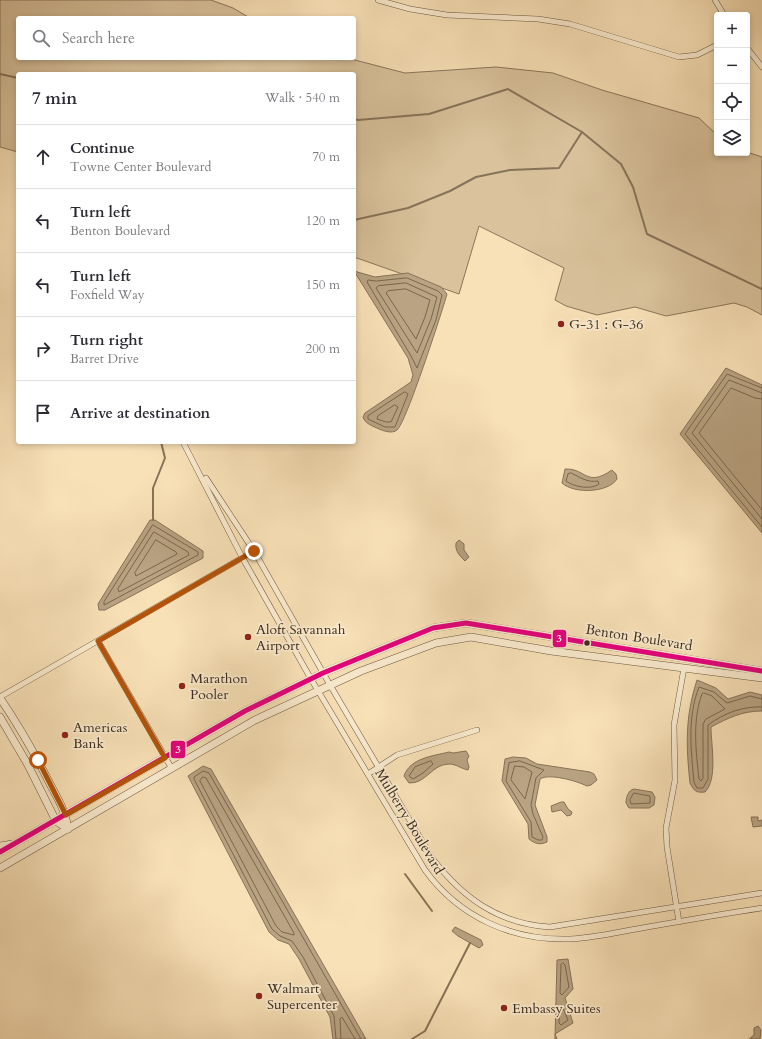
<!DOCTYPE html>
<html lang="en">
<head>
<meta charset="utf-8">
<style>
  body { margin:0; font-family:Cardo,serif; background:#f7f7f7; color:#2b2b33 }
  .controls { position:absolute; right:12px; top:12px; display:grid; overflow:hidden; border-radius:4px; box-shadow:0 2px 6px #0003 }
  .controls button { width:36px; height:36px; display:grid; place-items:center; padding:0; border:0; border-bottom:1px solid #e1e1e2; background:#fff; color:#2b2b33; font:20px sans-serif }
  .stop { position:absolute; width:12px; height:12px; margin:-9px; border:3px solid #b45309; border-radius:50%; background:#fff }
  .stop.end { background:#b45309; border-color:#fff; box-shadow:0 1px 4px #0008 }
  .list { margin:0; padding:0; list-style:none }
  h2 { display:flex; justify-content:space-between; align-items:center; height:52px; margin:0; padding:0 16px; font-size:17px }
  h2 small { font-size:13px; font-weight:400; color:#7c7c81 }
  .list li { display:grid; grid-template-columns:26px 1fr auto; gap:12px; align-items:center; box-sizing:border-box; height:64px; padding:0 16px; border-top:1px solid #e1e1e2 }
  .list b { display:block; font-size:15px; white-space:nowrap }
  .list p { margin:0; font-size:13px; white-space:nowrap; color:#7c7c81 }
  .list em { font-size:13px; font-style:normal; color:#7c7c81 }
  .icon { flex:none; width:22px; height:22px; fill:none; stroke:currentColor; stroke-width:2; stroke-linecap:round; stroke-linejoin:round }
  .map { position:relative; flex:none; width:762px; height:1039px; overflow:hidden }
  .search { position:absolute; background:#fff; box-shadow:0 2px 6px #0003; left:16px; top:16px; width:340px; height:44px; display:flex; align-items:center; gap:10px; box-sizing:border-box; padding:0 14px; border-radius:4px; color:#7c7c81; font-size:15px }
  .panel { position:absolute; background:#fff; box-shadow:0 2px 6px #0003; left:16px; top:72px; width:340px; height:372px; border-radius:4px }
  .map>svg:first-child { display:block }
</style>
</head>
<body>
<div class="map">
<svg width="762" height="1039" viewBox="0 0 762 1039">
  <rect width="100%" height="100%" fill="#f9e1b7"/>
  <filter id="stains"><feTurbulence type="fractalNoise" baseFrequency=".005" numOctaves="4"/><feColorMatrix values="0 0 0 0 .2 0 0 0 0 .09 0 0 0 0 .02 0 0 0 .5 -.17"/></filter>
  <radialGradient id="worn" r=".72"><stop offset=".6" stop-color="#630" stop-opacity="0"/><stop offset="1" stop-color="#630" stop-opacity=".3"/></radialGradient>
  <path fill="#d9c29c" stroke="#8a765c" d="M0 0H211L233 8 250 18H18V58H347L405 73 496 67 553 73 602 90 699 118 717 135V153L747 152 762 157V315L747 307 734 303 666 316 635 307 597 315 566 306 555 300 564 268 479 226 459 294 354 257V74H18V152L0 147Z"/>
  <g fill="#b9a382" stroke="#877359">
    <path d="M354 271 375 277 408 273 441 287 447 294C442 312 406 423 397 430 392 434 384 431 379 429 373 426 365 424 363 417L365 413 411 382 413 375 408 358Z"/>
    <path d="M726 368 762 385V533L680 434Z"/>
    <path d="M565 469C586 468 586 488 612 470L616 474 617 479C608 493 574 494 562 483Z"/>
    <path d="M150 520H155L203 551V558L105 610H99L98 604Z"/>
    <path d="M459 540 464 544V550L469 557 465 561C459 555 455 551 456 543Z"/>
    <path d="M697 680 716 688 728 699 750 692 762 695V711C742 711 728 718 711 727 711 745 718 779 705 792 696 793 694 791 690 783 686 746 685 717 697 680Z"/>
    <path d="M466 751 469 756 467 760 469 767 468 770C462 769 456 764 449 764 432 764 426 784 409 783L404 776C410 758 433 756 449 752L453 753Z"/>
    <path d="M513 757 526 758 537 764 590 772 594 774 597 780 591 785 587 786C577 781 549 773 540 779L535 805 547 837V842C540 845 535 844 529 839L528 824 502 781 505 759Z"/>
    <path d="M203 766 211 769 366 1039H333L330 1017 299 959 289 944 278 940 269 932 188 776Z"/>
    <path d="M634 789 652 792 655 797 654 805 649 808H629L626 803C626 798 628 790 634 789Z"/>
    <path d="M561 802H564L568 809 572 812 571 815 567 816 561 810 552 812 551 806Z"/>
    <path d="M751 817H758V821L762 820V826L753 827Z"/>
    <path d="M455 927 481 940 483 945 479 948 458 936 452 931Z"/>
    <path d="M568 959 573 989 565 998 573 1023 555 1034 557 1039H555L557 960Z"/>
    <path d="M758 1026 761 1030 760 1039H749L754 1035V1028Z"/>
  </g>
  <g fill="none" stroke-linecap="round" stroke-linejoin="round">
    <g stroke="#7a664e" stroke-width="1">
      <path d="M407 278 438 291 442 295 436 320 417 368 411 356 367 282 368 280 376 281Z"/>
      <path d="M406 283 437 297 431 319 417 353 376 288 378 286Z"/>
      <path d="M406 289 430 300 425 317 416 339 386 293 388 291Z"/>
      <path d="M762 388 727 374 685 434 762 527"/>
      <path d="M405 392 408 394 395 427H385L368 419V416Z"/>
      <path d="M762 393 729 380 692 433 762 519"/>
      <path d="M762 399 755 398 731 388 699 433 762 510"/>
      <path d="M395 405 398 407 391 422H386L377 419 378 416Z"/>
      <path d="M571 473C580 477 587 483 598 481L599 484C591 490 574 487 566 481L568 474Z"/>
      <path d="M153 525 198 552V555L104 605V602Z"/>
      <path d="M154 532 188 552 189 555 119 592 118 589Z"/>
      <path d="M156 540 176 552 177 554 136 576 135 573Z"/>
      <path d="M704 693 712 696 725 709 706 719 703 724V778L701 781 699 779C696 751 692 721 702 694Z"/>
      <path d="M762 699 750 696 727 703 714 692 699 687C687 718 691 750 694 782L697 788H703L708 779V725C724 713 743 706 762 707"/>
      <path d="M431 761 433 764 423 773 413 779 409 776 415 767Z"/>
      <path d="M520 761 544 770 536 778 531 805 533 814 543 837 542 840H538L532 837 531 822 506 781 509 763Z"/>
      <path d="M515 766 524 767 532 772 525 799 511 780Z"/>
      <path d="M203 777 206 778 294 933V935L282 932 276 926 200 781Z"/>
      <path d="M634 793 650 796V803L631 804 630 800Z"/>
      <path d="M563 963 565 965 569 987 562 995 560 993 561 965Z"/>
      <path d="M562 1006 568 1020 561 1025 559 1023 560 1007Z"/>
      <path d="M336 1039 334 1016 303 957 292 941 280 936 272 929 194 779V777L203 771 209 773 361 1039"/>
      <path d="M341 1039 340 1019 342 1017 355 1039"/>
    </g>
    <g stroke="#877359" stroke-width="2">
      <path d="M0 74 18 78"/>
      <path d="M354 119 358 120 429 114 508 89 582 132 559 168 510 170 476 177 450 191 408 208 354 220"/>
      <path d="M582 132 621 164 633 187 647 234 762 289"/>
      <path d="M153 520V488L165 458 161 442"/>
      <path d="M405 874 432 911"/>
      <path d="M412 1039 425 1031 470 943"/>
    </g>
    <defs>
      <g id="minor">
        <path d="M378 0 410 9 447 15 538 19 570 24 679 57 697 55 717 45"/>
        <path d="M715 0 724 15"/>
        <path d="M747 48 762 67"/>
        <path d="M183 442 242 557 311 679 425 870C459 917 512 941 570 939 594 938 618 932 642 928 682 921 722 914 762 908"/>
        <path d="M206 478 254 551 330 685 432 858C462 897 498 924 550 927L762 893"/>
        <path d="M98 641 172 769"/>
        <path d="M0 697 254 551"/>
        <path d="M368 774 397 755 477 730"/>
        <path d="M679 922 667 847 666 828 675 780 674 725 684 668"/>
      </g>
      <g id="tertiary">
        <path d="M0 698C19 726 35 754 50 784 58 799 66 812 68 829"/>
        <path d="M0 717 28 765 56 821 68 829"/>
        <path d="M0 846 12 844"/>
        <path d="M0 852 245 711 323 673 433 628 466 623 762 671"/>
        <path d="M0 868 255 720 361 671 436 643 471 637 551 651 762 678"/>
      </g>
    </defs>
    <use href="#minor" stroke="#6b5842" stroke-width="6"/>
    <use href="#tertiary" stroke="#6b5842" stroke-width="8"/>
    <use href="#minor" stroke="#fbecd0" stroke-width="5"/>
    <use href="#tertiary" stroke="#fbecd0" stroke-width="7"/>
    <defs>
      <path id="bus-1" d="M0 852 245 711 323 673 433 628 466 623 762 671"/>
    </defs>
    <use href="#bus-1" stroke="#fbecd0" stroke-width="8"/>
    <use href="#bus-1" stroke="#e5007d" stroke-width="5"/>
  </g>
  <g fill="none" stroke-linecap="round" stroke-linejoin="round">
    <path stroke="#b45309" stroke-width="5" d="M38 760 66 815 165 758 98 641 254 551"/>
  </g>
  <g fill="#8f2418" stroke="#fbecd0" stroke-width="1.5">
    <circle cx="561" cy="324" r="4"/>
    <circle cx="248" cy="637" r="4"/>
    <circle cx="182" cy="686" r="4"/>
    <circle cx="65" cy="735" r="4"/>
    <circle cx="259" cy="996" r="4"/>
    <circle cx="504" cy="1008" r="4"/>
  </g>
  <circle fill="#3c2a1b" stroke="#fbecd0" stroke-width="1.5" cx="587" cy="643" r="3.5"/>
  <g text-anchor="middle" stroke-width="3.5" stroke-linejoin="round" paint-order="stroke">
    <g font-size="14" fill="#3c2a1b" stroke="#fbecd0" text-anchor="start">
      <text x="569" y="329">G-31 : G-36</text>
      <text x="256" y="634">Aloft Savannah<tspan x="256" dy="16">Airport</tspan></text>
      <text x="190" y="683">Marathon<tspan x="190" dy="16">Pooler</tspan></text>
      <text x="73" y="732">Americas<tspan x="73" dy="16">Bank</tspan></text>
      <text x="267" y="993">Walmart<tspan x="267" dy="16">Supercenter</tspan></text>
      <text x="512" y="1013">Embassy Suites</text>
    </g>
    <g font-size="14" fill="#3c2a1b" stroke="#fbecd0">
      <text transform="translate(639 637) rotate(9)" y="5">Benton Boulevard</text>
      <text transform="translate(410 821) rotate(59)" y="5">Mulberry Boulevard</text>
    </g>
  </g>
  <g stroke="#fbecd0" stroke-width="1.5">
    <rect x="552" y="629" width="15" height="19" rx="4" fill="#e5007d"/>
    <rect x="170" y="740" width="16" height="19" rx="4" fill="#e5007d"/>
  </g>
  <g font-size="11" text-anchor="middle" font-weight="bold" fill="#fff">
    <text x="559" y="642">3</text>
    <text x="178" y="753">3</text>
  </g>
  <rect width="100%" height="100%" filter="url(#stains)"/>
  <rect width="100%" height="100%" fill="url(#worn)"/>
</svg>
<div class="controls">
<button>+</button>
<button>−</button>
<button><svg class="icon" aria-label="locate" viewBox="0 0 24 24"><circle cx="12" cy="12" r="6"/><path d="M12 2v4M12 18v4M2 12h4M18 12h4"/></svg></button>
<button><svg class="icon" aria-label="layers" viewBox="0 0 24 24"><path d="M12 4l9 5-9 5-9-5zM3 14l9 5 9-5"/></svg></button>
</div>
<div class="stop" style="left:38px;top:760px"></div>
<div class="stop end" style="left:254px;top:551px"></div>
<div class="search"><svg class="icon" aria-label="search" viewBox="0 0 24 24"><circle cx="10" cy="10" r="6"/><path d="M15 15l6 6"/></svg>Search here</div>
<section class="panel">
<h2>7 min<small>Walk · 540 m</small></h2>
<ul class="list">
<li><svg class="icon" aria-label="ahead" viewBox="0 0 24 24"><path d="M12 20V5M6 11l6-6 6 6"/></svg><div><b>Continue</b><p>Towne Center Boulevard</p></div><em>70 m</em></li>
<li><svg class="icon" aria-label="left" viewBox="0 0 24 24"><path d="M17 20v-9H6M10 6l-5 5 5 5"/></svg><div><b>Turn left</b><p>Benton Boulevard</p></div><em>120 m</em></li>
<li><svg class="icon" aria-label="left" viewBox="0 0 24 24"><path d="M17 20v-9H6M10 6l-5 5 5 5"/></svg><div><b>Turn left</b><p>Foxfield Way</p></div><em>150 m</em></li>
<li><svg class="icon" aria-label="right" viewBox="0 0 24 24"><path d="M7 20v-9h11M14 6l5 5-5 5"/></svg><div><b>Turn right</b><p>Barret Drive</p></div><em>200 m</em></li>
<li><svg class="icon" aria-label="arrive" viewBox="0 0 24 24"><path d="M6 21V4h12l-3 4 3 4H6"/></svg><div><b>Arrive at destination</b></div></li>
</ul>
</section>
</div>
</body>
</html>
